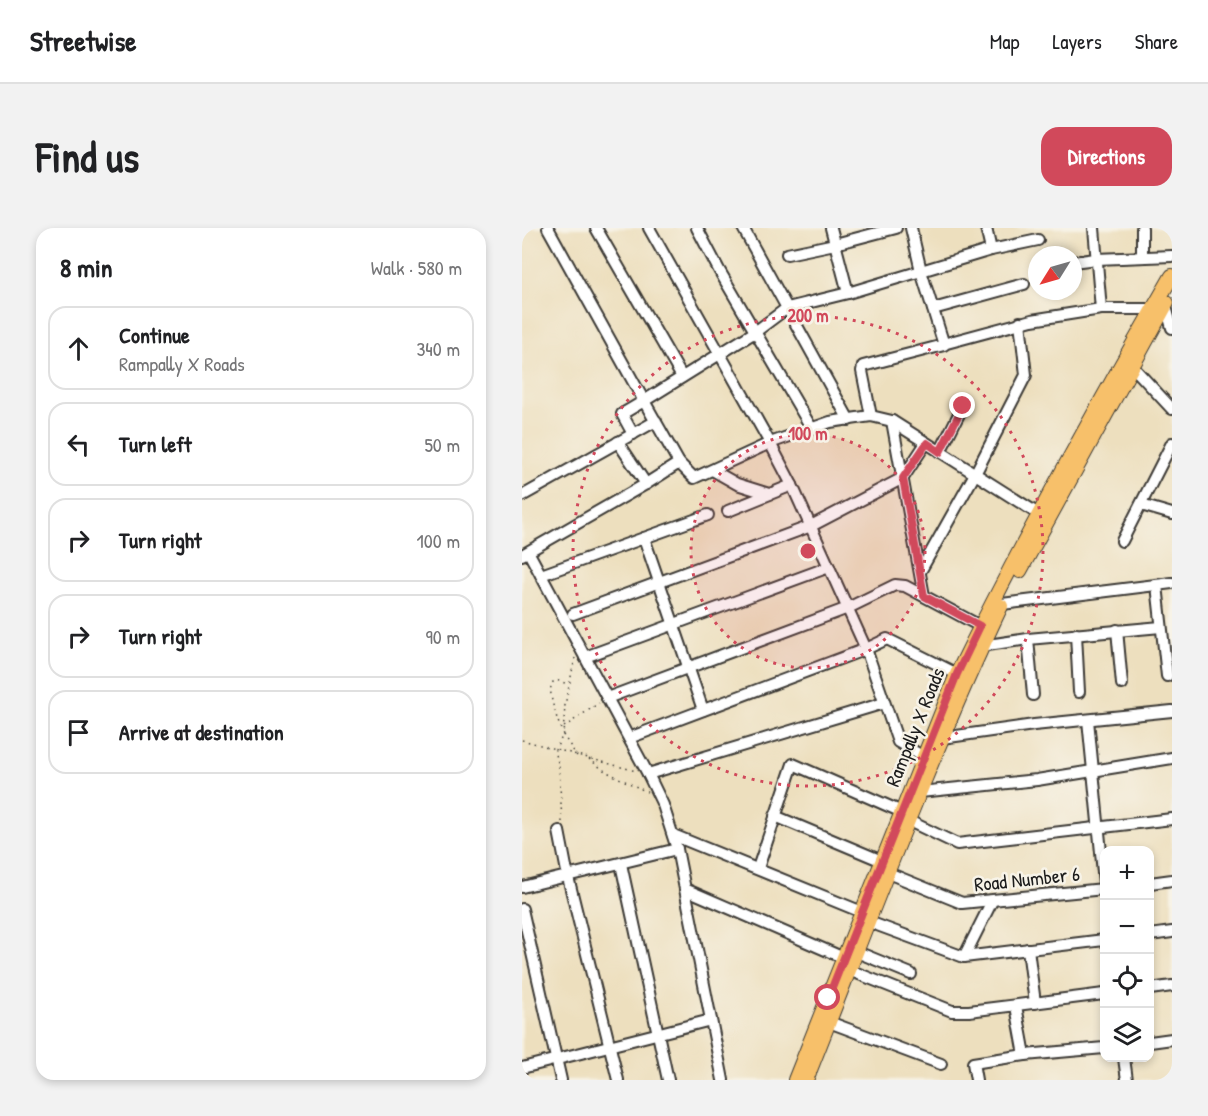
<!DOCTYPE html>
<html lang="en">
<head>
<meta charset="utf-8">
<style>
  body { margin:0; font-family:"Patrick Hand",sans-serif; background:#f2f2f2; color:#202124 }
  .controls { position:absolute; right:18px; bottom:18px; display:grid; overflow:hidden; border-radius:12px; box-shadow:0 3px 9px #0003 }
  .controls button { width:54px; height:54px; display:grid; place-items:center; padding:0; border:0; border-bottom:2px solid #e0e0e0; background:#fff; color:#202124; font:30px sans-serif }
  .compass { position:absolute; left:506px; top:18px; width:54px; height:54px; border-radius:50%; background:#fff; box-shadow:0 3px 9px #0003; rotate:233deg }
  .stop { position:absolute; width:18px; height:18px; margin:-14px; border:4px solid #d1495b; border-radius:50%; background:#fff }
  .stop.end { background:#d1495b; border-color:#fff; box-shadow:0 2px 6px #0008 }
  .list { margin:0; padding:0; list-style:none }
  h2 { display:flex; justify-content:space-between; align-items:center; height:78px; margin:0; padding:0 24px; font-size:26px }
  h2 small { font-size:20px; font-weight:400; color:#757577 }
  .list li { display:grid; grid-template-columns:39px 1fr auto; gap:18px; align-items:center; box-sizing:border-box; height:84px; margin:0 12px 12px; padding:0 12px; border:2px solid #e0e0e0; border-radius:18px }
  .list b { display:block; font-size:22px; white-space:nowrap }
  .list p { margin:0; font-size:20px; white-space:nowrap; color:#757577 }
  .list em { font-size:20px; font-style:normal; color:#757577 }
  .icon { flex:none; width:33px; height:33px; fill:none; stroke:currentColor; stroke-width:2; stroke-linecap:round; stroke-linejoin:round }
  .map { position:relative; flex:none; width:650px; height:852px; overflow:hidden; border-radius:18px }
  header { display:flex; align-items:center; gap:36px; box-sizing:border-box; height:84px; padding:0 30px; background:#fff; border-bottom:2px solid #e0e0e0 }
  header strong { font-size:28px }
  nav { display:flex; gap:33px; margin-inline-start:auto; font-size:21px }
  .intro { display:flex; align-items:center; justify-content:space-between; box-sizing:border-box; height:144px; padding:0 36px }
  h1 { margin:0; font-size:42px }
  .button { padding:15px 27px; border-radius:18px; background:#d1495b; color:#fff; font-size:21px; font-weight:700 }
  main { display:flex; gap:36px; padding:0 36px }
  aside { flex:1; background:#fff; border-radius:18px; box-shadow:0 3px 9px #0003 }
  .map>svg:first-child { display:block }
</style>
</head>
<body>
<header>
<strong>Streetwise</strong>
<nav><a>Map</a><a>Layers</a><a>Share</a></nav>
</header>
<div class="intro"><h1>Find us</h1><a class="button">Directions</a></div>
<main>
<aside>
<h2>8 min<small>Walk · 580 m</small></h2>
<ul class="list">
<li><svg class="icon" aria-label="ahead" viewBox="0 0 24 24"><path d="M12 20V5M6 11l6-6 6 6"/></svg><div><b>Continue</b><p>Rampally X Roads</p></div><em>340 m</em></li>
<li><svg class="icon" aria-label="left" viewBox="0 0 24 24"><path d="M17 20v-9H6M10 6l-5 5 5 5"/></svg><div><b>Turn left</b></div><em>50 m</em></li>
<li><svg class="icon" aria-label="right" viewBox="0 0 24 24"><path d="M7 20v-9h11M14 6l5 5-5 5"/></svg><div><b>Turn right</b></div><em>100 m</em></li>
<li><svg class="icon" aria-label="right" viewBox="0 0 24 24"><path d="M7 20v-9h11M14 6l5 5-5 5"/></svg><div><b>Turn right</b></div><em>90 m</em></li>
<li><svg class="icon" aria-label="arrive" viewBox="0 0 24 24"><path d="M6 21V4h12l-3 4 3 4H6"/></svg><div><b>Arrive at destination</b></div></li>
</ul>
</aside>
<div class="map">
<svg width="650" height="852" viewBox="0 0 650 852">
  <rect width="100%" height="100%" fill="#f7f3e8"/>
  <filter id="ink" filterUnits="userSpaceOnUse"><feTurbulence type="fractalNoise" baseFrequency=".0167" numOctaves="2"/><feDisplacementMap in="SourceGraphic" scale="12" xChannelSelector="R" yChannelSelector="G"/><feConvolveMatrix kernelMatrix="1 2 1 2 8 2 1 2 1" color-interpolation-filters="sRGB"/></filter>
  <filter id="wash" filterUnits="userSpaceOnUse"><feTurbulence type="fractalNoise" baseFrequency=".008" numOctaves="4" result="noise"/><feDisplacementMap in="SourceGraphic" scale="24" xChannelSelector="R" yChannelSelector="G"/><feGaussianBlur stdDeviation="1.35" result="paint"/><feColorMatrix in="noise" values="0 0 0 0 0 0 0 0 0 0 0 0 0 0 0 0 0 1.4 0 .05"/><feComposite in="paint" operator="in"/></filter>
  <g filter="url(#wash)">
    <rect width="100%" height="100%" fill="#eddfbe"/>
  </g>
  <g filter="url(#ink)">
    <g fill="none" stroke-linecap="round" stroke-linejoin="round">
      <defs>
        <g id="minor">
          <path d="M26 0 122 173 100 186 111 206"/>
          <path d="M74 0 160 149"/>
          <path d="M127 0 248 215 270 257 344 421 376 514 402 529"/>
          <path d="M175 0 197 42 290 201"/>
          <path d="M309 0 326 65"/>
          <path d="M389 0 399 43 469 22"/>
          <path d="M464 0 469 22 516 12"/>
          <path d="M572 0 579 81"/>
          <path d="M620 0V29"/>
          <path d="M265 26 313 16 374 0"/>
          <path d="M551 34 574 31 650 28"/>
          <path d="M643 75 650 100"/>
          <path d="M411 81 502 56"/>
          <path d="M421 116 510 92 579 81H631"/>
          <path d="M611 139 650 181"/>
          <path d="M327 192 265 80 326 65 399 43 422 117 341 138 340 143 349 188"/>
          <path d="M370 193 402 368"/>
          <path d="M96 214 124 256"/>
          <path d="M418 224 441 178"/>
          <path d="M157 235 172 250 248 215 308 194 349 188 370 193 518 287"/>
          <path d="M192 243 215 256 247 266"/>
          <path d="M0 268 134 193"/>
          <path d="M619 277 650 286"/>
          <path d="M206 283 270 257"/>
          <path d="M122 310 181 482"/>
          <path d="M600 313 650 215"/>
          <path d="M0 327 124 256 157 235 122 173 233 104 265 80 221 0"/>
          <path d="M399 342 453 246 504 147 498 94"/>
          <path d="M19 347 186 287"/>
          <path d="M635 357 645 448"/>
          <path d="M480 376 650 355"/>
          <path d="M51 386 289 298 381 250 404 215"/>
          <path d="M595 402 600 456"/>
          <path d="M554 406 557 464"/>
          <path d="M506 411 511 467"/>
          <path d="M459 418 506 411 639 399"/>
          <path d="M63 429 307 339"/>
          <path d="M85 470 326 380 373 357 383 358 458 398"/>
          <path d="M566 492 582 655"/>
          <path d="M107 510 344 421 365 411 435 446"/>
          <path d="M420 510 512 497 650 483"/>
          <path d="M126 546 362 475"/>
          <path d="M398 564 515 552 650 530"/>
          <path d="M253 588 360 633"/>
          <path d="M387 593 435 616 650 591"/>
          <path d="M37 603 46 649 96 852"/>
          <path d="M151 607 340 684"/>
          <path d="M155 621 201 852"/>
          <path d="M99 636 146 852"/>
          <path d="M236 640 271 536 380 584"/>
          <path d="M366 645 440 675 582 661"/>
          <path d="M628 655 650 652"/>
          <path d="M0 659 155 621 141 577 126 546 7 325"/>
          <path d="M163 661 322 730"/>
          <path d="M0 681 39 852"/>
          <path d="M347 694 442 729 582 712"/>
          <path d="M628 707 650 704"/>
          <path d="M506 721 513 775"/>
          <path d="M335 724 389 746"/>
          <path d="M442 729 470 673"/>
          <path d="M327 742 430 783H447L582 766"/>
          <path d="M628 761 650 758"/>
          <path d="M494 778 503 827"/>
          <path d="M307 794 419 836"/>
          <path d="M628 814 650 811"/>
          <path d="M602 830 605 852"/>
          <path d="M0 840 189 792"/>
          <path d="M454 852 451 835 503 827 582 820"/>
        </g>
        <g id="major">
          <path d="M498 343 645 75"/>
          <path d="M273 852 435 446C501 311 575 178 650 48"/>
          <path d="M284 852C347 693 406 532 479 378"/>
        </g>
      </defs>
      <use href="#minor" stroke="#3b3934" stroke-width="14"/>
      <use href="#major" stroke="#3b3934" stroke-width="16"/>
      <g stroke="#3b3934" stroke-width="1.5" stroke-dasharray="1.5 4.5" stroke-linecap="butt">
        <path d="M53 430 43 477 41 507 55 528"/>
        <path d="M42 499 77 475"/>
        <path d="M0 512 114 543"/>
        <path d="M67 531 83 543 125 564"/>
        <path d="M40 594 37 539 33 522 41 507C38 498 12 436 46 457"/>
      </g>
      <use href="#minor" stroke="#fff" stroke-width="10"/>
      <use href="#major" stroke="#f7c06b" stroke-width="14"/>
    </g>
  </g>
  <g fill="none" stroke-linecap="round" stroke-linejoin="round" filter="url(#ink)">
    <path stroke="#d1495b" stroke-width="8" d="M306 770 435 446 458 398 402 368 381 250 405 215 418 224 441 178"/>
  </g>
  <circle cx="286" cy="323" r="117" fill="#d1495b" fill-opacity=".12"/>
  <g fill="none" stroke="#d1495b" stroke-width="3" stroke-dasharray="3 6">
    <circle cx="286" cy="323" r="117"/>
    <circle cx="286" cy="323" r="235"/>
  </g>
  <g text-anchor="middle" stroke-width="5" stroke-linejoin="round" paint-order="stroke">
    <g font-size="20" fill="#1c1c1c" stroke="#f7f3e8">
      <text transform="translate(393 499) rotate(-68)" y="7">Rampally X Roads</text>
      <text transform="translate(505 651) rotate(-6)" y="7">Road Number 6</text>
    </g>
  </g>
  <circle cx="286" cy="323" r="9" fill="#d1495b" stroke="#f7f3e8" stroke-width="3"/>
  <g font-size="18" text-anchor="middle" font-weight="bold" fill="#d1495b" stroke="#f7f3e8" stroke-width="5" stroke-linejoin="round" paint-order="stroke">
    <text x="286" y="94">200 m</text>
    <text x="286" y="212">100 m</text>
  </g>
</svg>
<div class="controls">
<button>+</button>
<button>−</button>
<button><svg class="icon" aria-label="locate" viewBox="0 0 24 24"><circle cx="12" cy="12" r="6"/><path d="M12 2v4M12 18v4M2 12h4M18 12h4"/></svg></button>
<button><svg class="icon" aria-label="layers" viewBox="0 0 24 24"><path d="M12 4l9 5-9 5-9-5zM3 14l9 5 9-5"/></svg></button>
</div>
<svg class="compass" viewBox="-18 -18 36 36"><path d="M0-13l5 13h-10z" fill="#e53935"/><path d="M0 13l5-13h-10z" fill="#757577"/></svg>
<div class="stop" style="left:306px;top:770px"></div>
<div class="stop end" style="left:441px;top:178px"></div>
</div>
</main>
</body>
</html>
